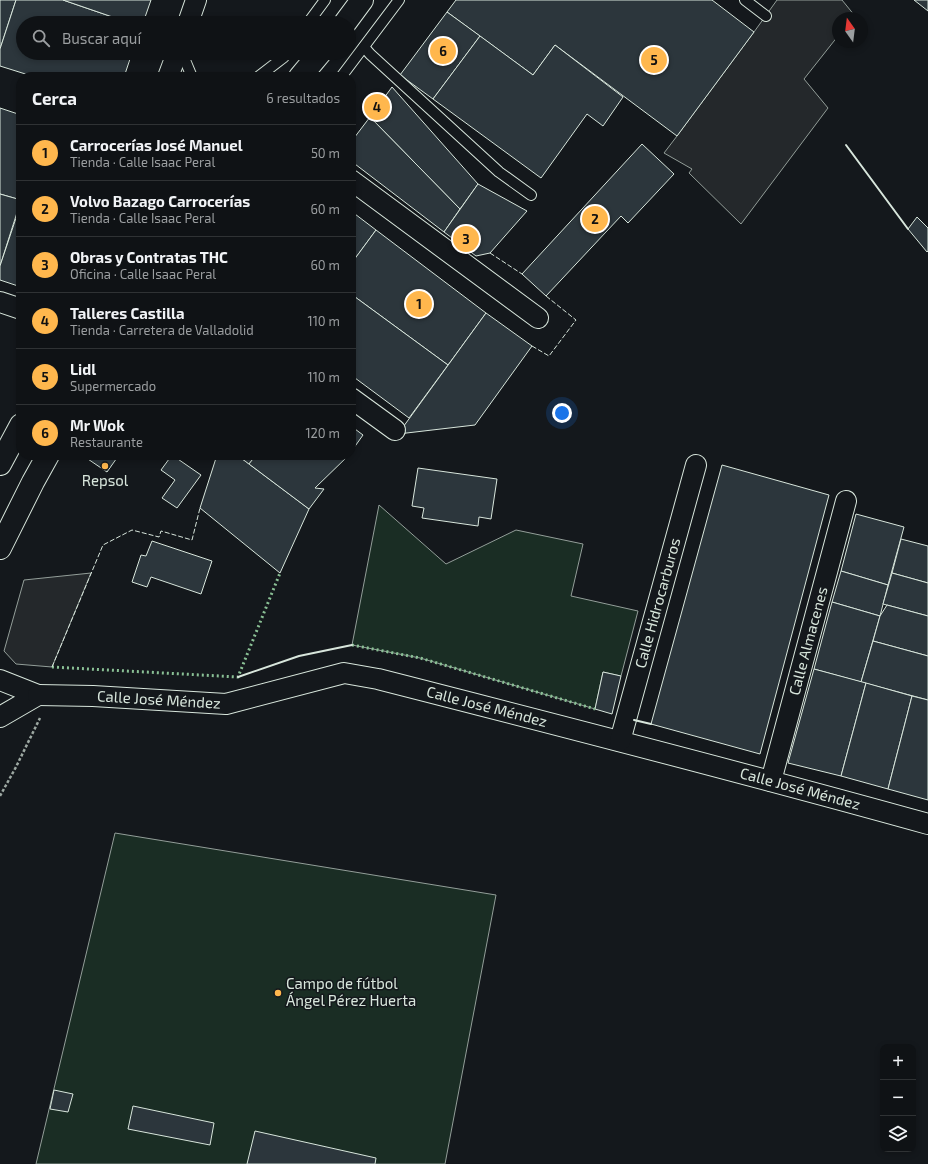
<!DOCTYPE html>
<html lang="es">
<head>
<meta charset="utf-8">
<style>
  body { margin:0; font-family:"Exo 2",sans-serif; background:#181b1e; color:#f1f3f6 }
  .controls { position:absolute; right:12px; bottom:12px; display:grid; overflow:hidden; border-radius:8px; box-shadow:0 2px 6px #0003 }
  .controls button { width:36px; height:36px; display:grid; place-items:center; padding:0; border:0; border-bottom:1px solid #2f3234; background:#0f1215; color:#f1f3f6; font:20px sans-serif }
  .compass { position:absolute; left:832px; top:12px; width:36px; height:36px; border-radius:50%; background:#0f1215; box-shadow:0 2px 6px #0003; rotate:346deg }
  .you { position:absolute; left:562px; top:413px; width:14px; height:14px; margin:-10px; border:3px solid #fff; border-radius:50%; background:#1a73e8; box-shadow:0 0 0 6px #1a73e833 }
  .badge { display:grid; place-items:center; width:26px; height:26px; border-radius:50%; background:#ffb74d; color:#111; font-size:13px; font-weight:700 }
  .pin { position:absolute; translate:-50% -50%; border:2px solid #fff; box-shadow:0 1px 4px #0006 }
  .list { margin:0; padding:0; list-style:none }
  h2 { display:flex; justify-content:space-between; align-items:center; height:52px; margin:0; padding:0 16px; font-size:17px }
  h2 small { font-size:13px; font-weight:400; color:#9b9ea0 }
  .list li { display:grid; grid-template-columns:26px 1fr auto; gap:12px; align-items:center; box-sizing:border-box; height:56px; padding:0 16px; border-top:1px solid #2f3234 }
  .list b { display:block; font-size:15px; white-space:nowrap }
  .list p { margin:0; font-size:13px; white-space:nowrap; color:#9b9ea0 }
  .list em { font-size:13px; font-style:normal; color:#9b9ea0 }
  .icon { flex:none; width:22px; height:22px; fill:none; stroke:currentColor; stroke-width:2; stroke-linecap:round; stroke-linejoin:round }
  .map { position:relative; flex:none; width:928px; height:1164px; overflow:hidden }
  .search { position:absolute; background:#0f1215; box-shadow:0 2px 6px #0003; left:16px; top:16px; width:340px; height:44px; display:flex; align-items:center; gap:10px; box-sizing:border-box; padding:0 14px; border-radius:22px; color:#9b9ea0; font-size:15px }
  .panel { position:absolute; background:#0f1215; box-shadow:0 2px 6px #0003; left:16px; top:72px; width:340px; height:388px; border-radius:16px }
  .map>svg:first-child { display:block }
</style>
</head>
<body>
<div class="map">
<svg width="928" height="1164" viewBox="0 0 928 1164">
  <rect width="100%" height="100%" fill="#14181c"/>
  <g fill="#1a2d24" stroke="#939e99">
    <path d="M379 505 446 564 516 530 583 544 571 596 638 611 621 676 603 672 595 709 420 658 352 645Z"/>
    <path d="M115 833 496 895 445 1164H36Z"/>
  </g>
  <g fill="#24282b" stroke="#939e99">
    <path d="M777 0H842L855 16 853 18H838V36L804 79 828 108 741 224 689 173 692 169 664 153 677 136 754 32Z"/>
    <path d="M91 573 52 667 16 664 4 651 24 580Z"/>
  </g>
  <g fill="#2c363c" stroke="#d8e6dc">
    <path d="M0 0H16L0 49Z"/>
    <path d="M16 0H63L130 23H23V53H132L124 77H35L0 66V49Z"/>
    <path d="M63 0H151L143 23H130Z"/>
    <path d="M456 0H712L754 32 677 136 555 45 533 75 447 12Z"/>
    <path d="M914 0H928V11Z"/>
    <path d="M447 12 480 36 433 99 400 75Z"/>
    <path d="M480 36 533 75 555 45 623 97 603 126 587 114 541 178 433 99Z"/>
    <path d="M392 87 478 184 460 209 370 117Z"/>
    <path d="M0 108 21 115V200L0 194Z"/>
    <path d="M370 117 460 209 444 232 351 161V142Z"/>
    <path d="M642 144 674 174 628 223 621 216 546 296 522 274Z"/>
    <path d="M478 184 527 211 490 253 476 256 444 232Z"/>
    <path d="M0 194 21 200 0 266Z"/>
    <path d="M21 203V287L0 280V266Z"/>
    <path d="M351 211 376 230 351 264Z"/>
    <path d="M917 217 928 228V251L927 252 908 229Z"/>
    <path d="M376 230 486 313 448 365 351 294V264Z"/>
    <path d="M351 294 448 365 409 418 351 375Z"/>
    <path d="M486 313 532 346 475 425 398 434Z"/>
    <path d="M351 426 363 435 351 452Z"/>
    <path d="M82 455H119L107 472Z"/>
    <path d="M172 455 201 475 177 508 162 498 175 480 161 470Z"/>
    <path d="M217 455H237L309 509 280 573 200 508Z"/>
    <path d="M237 455H256L249 464Z"/>
    <path d="M256 455H349L315 488 324 489 309 509 249 464Z"/>
    <path d="M722 465 829 495 760 754 651 724Z"/>
    <path d="M418 468 497 479 491 519 479 517 478 526 422 518 424 508 412 506Z"/>
    <path d="M856 514 904 527 888 585 841 571Z"/>
    <path d="M901 539 928 546V583L892 573Z"/>
    <path d="M152 541 212 561 201 594 151 577 147 587 132 582 141 555 146 556Z"/>
    <path d="M841 571 888 585 880 616 832 602Z"/>
    <path d="M892 573 928 583V616L883 604Z"/>
    <path d="M832 602 880 616 861 682 814 669Z"/>
    <path d="M887 605 928 616V656L873 641 880 616Z"/>
    <path d="M873 641 928 656V700L861 682Z"/>
    <path d="M814 669 866 683 841 776 788 763Z"/>
    <path d="M603 672 621 676 612 714 595 709Z"/>
    <path d="M866 683 912 696 888 789 841 776Z"/>
    <path d="M912 696 928 700V800L888 789Z"/>
    <path d="M54 1090 73 1094 68 1112 50 1109Z"/>
    <path d="M133 1106 214 1123 210 1145 128 1129Z"/>
    <path d="M255 1131 376 1158 375 1164H247Z"/>
  </g>
  <g fill="none" stroke-linecap="round" stroke-linejoin="round">
    <defs>
      <g id="service">
        <path d="M745 0 766 16"/>
        <path d="M308 23 325 0"/>
        <path d="M364 47 370 54 499 172 531 195"/>
        <path d="M182 53 192 77"/>
        <path d="M258 77 284 57"/>
        <path d="M341 77 399 0"/>
      </g>
      <g id="minor">
        <path d="M188 23 196 0"/>
        <path d="M168 77 177 53"/>
        <path d="M351 180 538 318"/>
        <path d="M0 302 21 309"/>
        <path d="M351 398 395 430"/>
        <path d="M0 680 38 695 0 717"/>
        <path id="s1" d="M38 695 93 696 226 704 344 673 378 679C562 726 745 773 928 824"/>
        <path id="s2" d="M620 741 696 465"/>
        <path id="s3" d="M771 781 846 501"/>
      </g>
      <g id="trunk">
        <path d="M345 23 362 0"/>
        <path d="M300 77 320 53"/>
        <path d="M0 464 21 425"/>
        <path d="M0 548 33 482 48 455"/>
      </g>
    </defs>
    <use href="#service" stroke="#d8e6dc" stroke-width="12"/>
    <use href="#minor" stroke="#d8e6dc" stroke-width="22"/>
    <use href="#trunk" stroke="#d8e6dc" stroke-width="24"/>
    <path stroke="#9da8a2" stroke-width="2.5" stroke-dasharray="3 2" stroke-linecap="butt" d="M0 796 16 767 40 718"/>
    <use href="#service" stroke="#14181c" stroke-width="10"/>
    <use href="#minor" stroke="#14181c" stroke-width="20"/>
    <use href="#trunk" stroke="#14181c" stroke-width="22"/>
    <g stroke="#8ac095" stroke-width="3" stroke-dasharray="2 3" stroke-linecap="butt">
      <path d="M352 645 420 658 595 709"/>
      <path d="M52 667 238 677 280 573"/>
    </g>
    <g stroke="#d8e6dc" stroke-width="1" stroke-dasharray="5 2" stroke-linecap="butt">
      <path d="M490 253 522 274"/>
      <path d="M532 346 549 356 576 320 546 296"/>
      <path d="M52 667 103 545 132 530 159 537 161 531 192 540 200 508"/>
    </g>
    <g stroke="#d8e6dc" stroke-width="2">
      <path d="M846 145 908 229"/>
      <path d="M238 677 299 656 352 645"/>
      <path d="M634 720 651 724"/>
    </g>
  </g>
  <g fill="#ffb74d" stroke="#14181c" stroke-width="1.5">
    <circle cx="105" cy="466" r="4"/>
    <circle cx="278" cy="993" r="4"/>
  </g>
  <g text-anchor="middle" stroke-width="3" stroke-linejoin="round" paint-order="stroke">
    <g font-size="15" fill="#d8e6dc" stroke="#14181c">
      <text x="105" y="486">Repsol</text>
      <text x="286" y="989" text-anchor="start">Campo de fútbol<tspan x="286" dy="17">Ángel Pérez Huerta</tspan></text>
    </g>
    <g font-size="15" fill="#d8e6dc" stroke="#14181c">
      <text dy="5" stroke="none"><textPath href="#s2" startOffset="143">Calle Hidrocarburos</textPath></text>
      <text dy="5" stroke="none"><textPath href="#s3" startOffset="145">Calle Almacenes</textPath></text>
      <text dy="5" stroke="none"><textPath href="#s1" startOffset="121">Calle José Méndez</textPath></text>
      <text dy="5" stroke="none"><textPath href="#s1" startOffset="457">Calle José Méndez</textPath></text>
      <text dy="5" stroke="none"><textPath href="#s1" startOffset="781">Calle José Méndez</textPath></text>
    </g>
  </g>
</svg>
<div class="controls">
<button>+</button>
<button>−</button>
<button><svg class="icon" aria-label="layers" viewBox="0 0 24 24"><path d="M12 4l9 5-9 5-9-5zM3 14l9 5 9-5"/></svg></button>
</div>
<svg class="compass" viewBox="-18 -18 36 36"><path d="M0-13l5 13h-10z" fill="#e53935"/><path d="M0 13l5-13h-10z" fill="#9b9ea0"/></svg>
<div class="you"></div>
<div class="pin badge" style="left:419px;top:304px">1</div>
<div class="pin badge" style="left:595px;top:219px">2</div>
<div class="pin badge" style="left:466px;top:239px">3</div>
<div class="pin badge" style="left:377px;top:107px">4</div>
<div class="pin badge" style="left:654px;top:60px">5</div>
<div class="pin badge" style="left:443px;top:51px">6</div>
<div class="search"><svg class="icon" aria-label="search" viewBox="0 0 24 24"><circle cx="10" cy="10" r="6"/><path d="M15 15l6 6"/></svg>Buscar aquí</div>
<section class="panel">
<h2>Cerca<small>6 resultados</small></h2>
<ul class="list">
<li><span class="badge">1</span><div><b>Carrocerías José Manuel</b><p>Tienda · Calle Isaac Peral</p></div><em>50 m</em></li>
<li><span class="badge">2</span><div><b>Volvo Bazago Carrocerías</b><p>Tienda · Calle Isaac Peral</p></div><em>60 m</em></li>
<li><span class="badge">3</span><div><b>Obras y Contratas THC</b><p>Oficina · Calle Isaac Peral</p></div><em>60 m</em></li>
<li><span class="badge">4</span><div><b>Talleres Castilla</b><p>Tienda · Carretera de Valladolid</p></div><em>110 m</em></li>
<li><span class="badge">5</span><div><b>Lidl</b><p>Supermercado</p></div><em>110 m</em></li>
<li><span class="badge">6</span><div><b>Mr Wok</b><p>Restaurante</p></div><em>120 m</em></li>
</ul>
</section>
</div>
</body>
</html>
